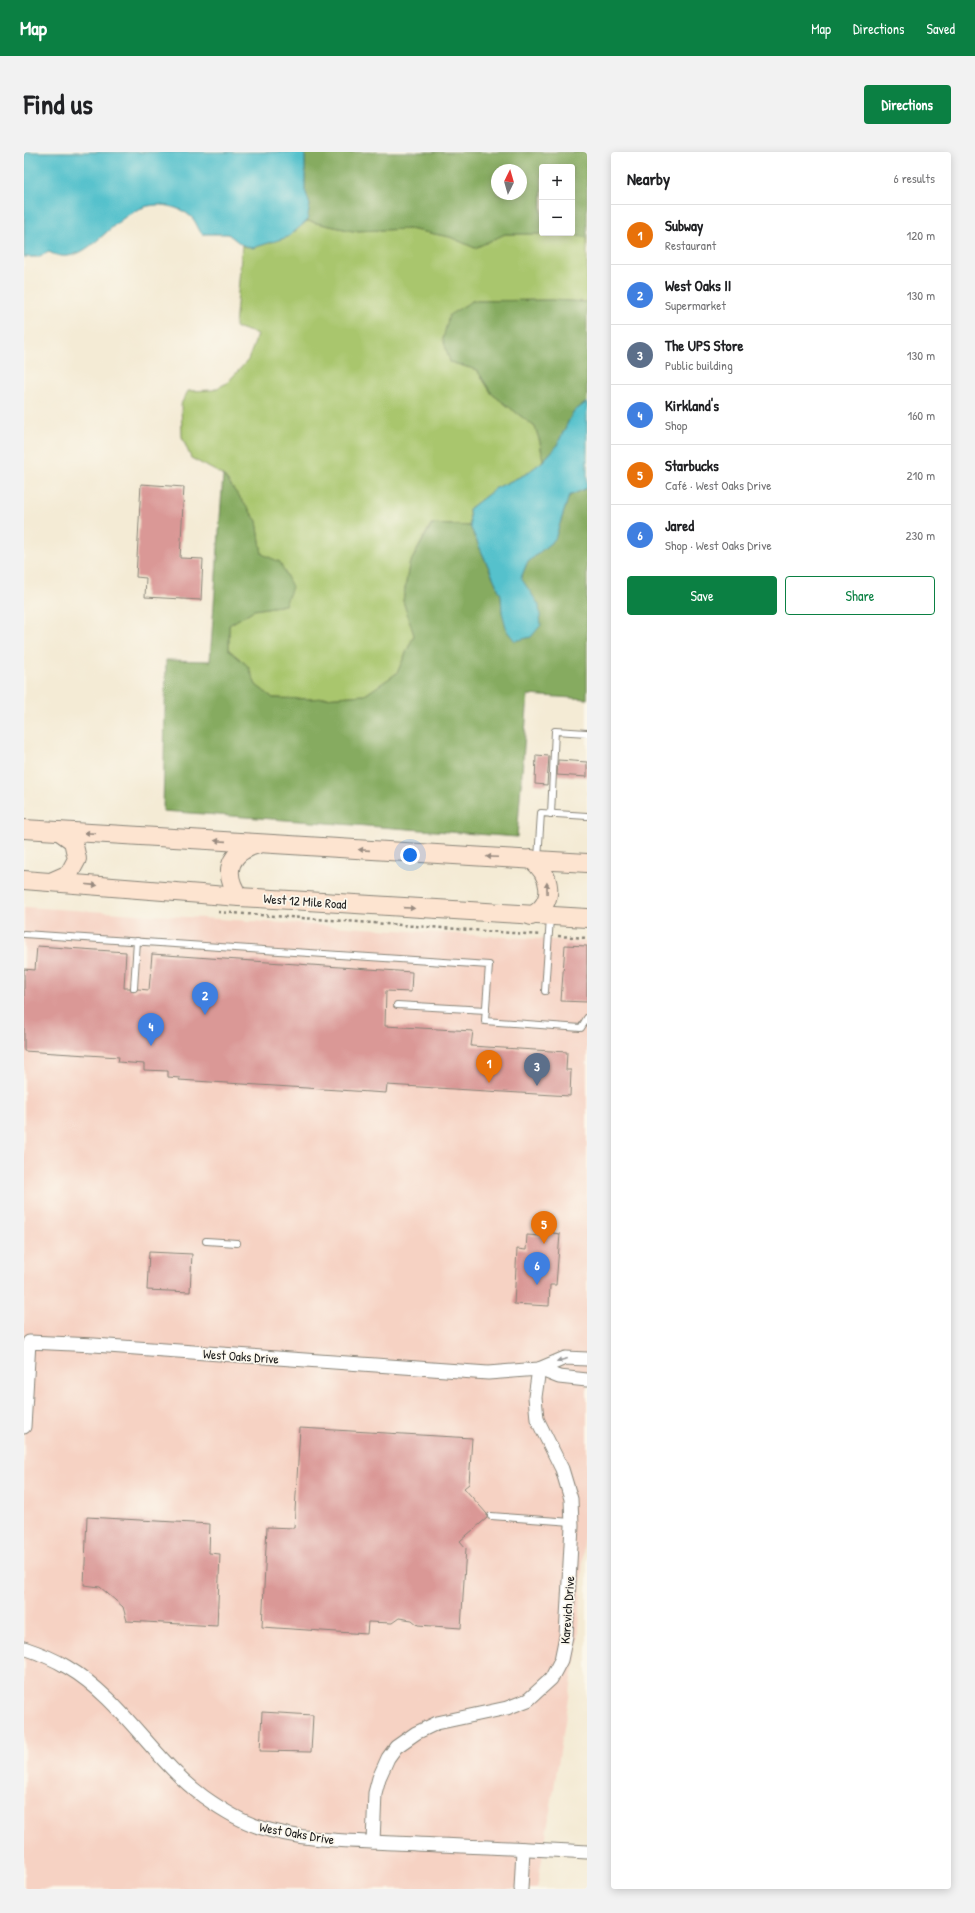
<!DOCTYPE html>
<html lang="en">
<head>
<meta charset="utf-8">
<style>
  body { margin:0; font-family:"Patrick Hand",sans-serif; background:#f2f2f2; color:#202124 }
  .controls { position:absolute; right:12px; top:12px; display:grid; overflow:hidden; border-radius:4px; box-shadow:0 2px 10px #0003 }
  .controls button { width:36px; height:36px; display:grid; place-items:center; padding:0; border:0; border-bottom:1px solid #e0e0e0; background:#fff; color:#202124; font:20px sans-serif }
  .compass { position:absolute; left:467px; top:12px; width:36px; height:36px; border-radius:50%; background:#fff; box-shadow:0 2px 10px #0003; rotate:5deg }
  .you { position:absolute; left:386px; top:703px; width:14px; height:14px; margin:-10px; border:3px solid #fff; border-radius:50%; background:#1a73e8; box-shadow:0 0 0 6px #1a73e833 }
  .badge { display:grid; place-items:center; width:26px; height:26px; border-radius:50%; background:#0b8043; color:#fff; font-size:13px; font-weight:700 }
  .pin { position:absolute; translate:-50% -33px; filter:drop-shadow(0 1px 2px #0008) }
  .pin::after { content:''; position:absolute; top:21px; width:14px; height:12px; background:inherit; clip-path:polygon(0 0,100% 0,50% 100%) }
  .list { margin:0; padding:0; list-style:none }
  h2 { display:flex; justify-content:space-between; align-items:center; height:52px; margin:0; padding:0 16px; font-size:17px }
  h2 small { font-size:13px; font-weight:400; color:#757577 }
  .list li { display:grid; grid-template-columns:26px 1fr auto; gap:12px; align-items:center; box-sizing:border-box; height:60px; padding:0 16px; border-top:1px solid #e0e0e0 }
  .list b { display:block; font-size:15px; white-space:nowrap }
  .list p { margin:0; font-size:13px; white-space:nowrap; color:#757577 }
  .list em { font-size:13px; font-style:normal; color:#757577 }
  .actions { display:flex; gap:8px; padding:12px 16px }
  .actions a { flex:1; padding:9px 0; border:1px solid #0b8043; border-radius:4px; text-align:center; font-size:14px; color:#0b8043 }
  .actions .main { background:#0b8043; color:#fff }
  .map { position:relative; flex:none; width:563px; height:1737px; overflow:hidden; border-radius:4px }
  header { display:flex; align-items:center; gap:24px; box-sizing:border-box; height:56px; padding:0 20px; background:#0b8043; color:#fff }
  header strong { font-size:19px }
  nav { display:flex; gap:22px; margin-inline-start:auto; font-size:14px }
  .intro { display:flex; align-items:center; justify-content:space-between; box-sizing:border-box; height:96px; padding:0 24px }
  h1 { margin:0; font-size:28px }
  .button { padding:10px 18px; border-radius:4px; background:#0b8043; color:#fff; font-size:14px; font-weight:700 }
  main { display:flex; gap:24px; padding:0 24px }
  aside { flex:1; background:#fff; border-radius:4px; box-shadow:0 2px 10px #0003 }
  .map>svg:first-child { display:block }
</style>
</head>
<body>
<header>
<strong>Map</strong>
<nav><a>Map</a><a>Directions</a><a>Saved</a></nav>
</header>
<div class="intro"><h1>Find us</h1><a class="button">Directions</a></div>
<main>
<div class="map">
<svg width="563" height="1737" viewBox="0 0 563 1737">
  <rect width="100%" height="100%" fill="#fbf7ec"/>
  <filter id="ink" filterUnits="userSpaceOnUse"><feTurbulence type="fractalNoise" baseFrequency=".025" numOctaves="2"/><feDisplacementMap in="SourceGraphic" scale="8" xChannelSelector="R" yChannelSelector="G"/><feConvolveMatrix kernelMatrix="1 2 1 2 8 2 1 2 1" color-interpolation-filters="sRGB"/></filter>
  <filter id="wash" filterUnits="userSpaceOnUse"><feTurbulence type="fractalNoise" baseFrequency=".012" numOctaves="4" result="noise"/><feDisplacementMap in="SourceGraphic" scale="16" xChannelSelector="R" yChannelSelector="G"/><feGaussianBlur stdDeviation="0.9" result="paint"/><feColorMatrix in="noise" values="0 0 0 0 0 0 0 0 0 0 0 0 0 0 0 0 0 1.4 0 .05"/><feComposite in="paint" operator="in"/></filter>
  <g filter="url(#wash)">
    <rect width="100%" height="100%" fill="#f4ebd5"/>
    <path fill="#f6d2c3" d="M0 755 563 790V1331L554 1492 513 1737H0Z"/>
    <path fill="#a9c66d" stroke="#627144" d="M283 69 329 79 385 77 426 85 451 96 481 82H547L563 86V150L527 148 448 149 426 210 453 218 468 242 511 275 516 290 519 309 502 322 472 336 445 357 446 374 407 372 385 413 379 449 390 483 373 521 341 543 286 547 249 546 232 533 224 514 205 498V473L230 458 261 453 256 410 238 403 233 369 199 323 167 306 158 285 157 252 164 239 189 238 203 231 224 208 234 182 211 175 218 93 222 95 264 85Z"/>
    <g fill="#86ab60" stroke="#51643e" fill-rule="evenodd">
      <path d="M281 0H563V86L547 82H481L451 96 426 85 385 77 329 79 283 69 286 53 281 38ZM518 15H548V81H518ZM473 18H497V42H473Z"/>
      <path d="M527 148 563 150V250L549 260 532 295 519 309 516 290 511 275 468 242 453 218 426 210 419 187 425 163 448 149Z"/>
      <path d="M199 323 233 369 238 402 256 410 268 435 261 453 230 458 205 473V498L224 514 232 533 249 546 286 547 341 543 373 521 390 483 379 449 385 413 408 372 446 374 477 443 478 460 503 436 497 426 503 411 531 387 545 344 563 336V547L504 543 493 685 139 659 142 508 186 509Z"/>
    </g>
    <g fill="#54c1cc" stroke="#386e74">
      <path d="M0 0H281V38L286 53 283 69 276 75 264 85 229 96 218 93 204 82H178C173 76 172 68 166 64 158 57 147 54 137 53 90 50 66 122 25 100L14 105H0Z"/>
      <path d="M563 250V336L545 344 531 387 503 411 497 426 515 453 517 473 507 485 491 489 483 479 478 460 477 443 446 374 445 357 472 336 502 322 519 309 532 295 549 260Z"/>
    </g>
    <g id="blocks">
      <g fill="#da9896">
        <path d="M117 332 160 335 156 406 179 407 177 448 121 445 122 426 112 425Z"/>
        <path d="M512 603 525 604 523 633 511 632Z"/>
        <path d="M534 608 563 610V625L533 623Z"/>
        <path d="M541 793 563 794V850L537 849Z"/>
        <path d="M13 794 102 800 100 836H106L109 840 114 837 125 838 128 802 388 820 387 840 362 839 361 874 449 879 447 894 543 900 542 918H547L546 944 363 933 362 941 155 928 156 926 144 925V919L120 918V912L94 910 95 905 0 899V817L11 818Z"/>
        <path d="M517 1075 529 1076V1081L536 1082 532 1133H526L525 1154 490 1152 493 1097 502 1098 503 1083 516 1084Z"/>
        <path d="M125 1100 168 1102 166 1140 123 1138Z"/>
        <path d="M276 1276 448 1286 445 1332 440 1336 463 1362V1366L436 1389 442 1396 437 1476 394 1473 388 1468 375 1466 368 1471 344 1470 343 1482 238 1475 243 1375 270 1376Z"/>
        <path d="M63 1365 186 1372 185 1401 196 1402 193 1474 103 1469 99 1455 76 1435 60 1433Z"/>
        <path d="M238 1560 289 1563 287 1600 236 1599Z"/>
      </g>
    </g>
  </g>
  <g filter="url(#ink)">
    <use href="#blocks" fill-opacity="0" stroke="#888478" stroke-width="1"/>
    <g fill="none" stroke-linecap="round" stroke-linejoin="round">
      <defs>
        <g id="service">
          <path d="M527 662 531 579 563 581"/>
          <path d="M514 707 517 661 563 664"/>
          <path d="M0 782 465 813 461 869 557 876 563 866"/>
          <path d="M110 836 113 789"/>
          <path d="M521 839 526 766"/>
          <path d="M373 853 462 858"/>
          <path d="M182 1089 213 1091"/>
          <path d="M467 1364 548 1370"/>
        </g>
        <g id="minor">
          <path d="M515 1217 535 1225 563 1228"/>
          <path d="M0 1275 5 1190 70 1193 464 1221 515 1217 541 1206 563 1207"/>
          <path d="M0 1496C15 1501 30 1507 43 1515 98 1547 129 1608 180 1645 197 1657 216 1669 235 1675 278 1689 326 1689 370 1691 435 1694 499 1696 563 1700"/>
          <path d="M349 1690 351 1641 355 1626 364 1606 372 1595 392 1581 413 1571 483 1556 504 1548 527 1527 537 1508 542 1484 548 1374 547 1347 538 1317 513 1267 511 1245 515 1217"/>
          <path d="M497 1737 499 1697"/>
        </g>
        <g id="secondary">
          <path d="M0 677 563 711"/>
          <path d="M507 707C527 723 533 750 507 764"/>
          <path d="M0 728 215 745 563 766"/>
          <path d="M29 729 45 722 53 707 49 689 35 679"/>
          <path d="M215 745C198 720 205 700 234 692"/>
        </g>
      </defs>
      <use href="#service" stroke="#888478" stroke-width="8"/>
      <use href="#minor" stroke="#888478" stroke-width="15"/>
      <use href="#secondary" stroke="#888478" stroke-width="20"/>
      <g stroke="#888478" stroke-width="2.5" stroke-dasharray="3 3" stroke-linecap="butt">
        <path d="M194 760 517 783"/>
        <path d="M534 784 563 786"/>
      </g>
      <use href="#service" stroke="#fff" stroke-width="6"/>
      <use href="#minor" stroke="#fff" stroke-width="13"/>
      <use href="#secondary" stroke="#fde4d0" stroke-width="18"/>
    </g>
    <defs><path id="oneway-solid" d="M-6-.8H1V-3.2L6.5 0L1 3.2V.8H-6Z"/></defs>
    <g fill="#988a7f">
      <use href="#oneway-solid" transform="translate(66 681) rotate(-176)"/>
      <use href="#oneway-solid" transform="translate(196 689) rotate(-176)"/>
      <use href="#oneway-solid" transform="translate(340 698) rotate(-176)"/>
      <use href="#oneway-solid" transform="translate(468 705) rotate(-177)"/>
      <use href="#oneway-solid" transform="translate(68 733) rotate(5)"/>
      <use href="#oneway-solid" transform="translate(523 736) rotate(-91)"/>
      <use href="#oneway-solid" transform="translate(385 756) rotate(4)"/>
    </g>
    <use fill="#999" href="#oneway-solid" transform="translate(538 1208) rotate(166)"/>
  </g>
  <g text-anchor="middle" stroke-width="3.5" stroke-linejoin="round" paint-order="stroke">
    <g font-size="13" fill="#1c1c1c" stroke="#fbf7ec">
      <text transform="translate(281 749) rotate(4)" y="5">West 12 Mile Road</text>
      <text transform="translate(217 1204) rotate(4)" y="5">West Oaks Drive</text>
      <text transform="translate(543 1458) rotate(-86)" y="5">Karevich Drive</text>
      <text transform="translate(273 1681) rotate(10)" y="5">West Oaks Drive</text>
    </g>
  </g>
</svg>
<div class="controls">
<button>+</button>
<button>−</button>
</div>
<svg class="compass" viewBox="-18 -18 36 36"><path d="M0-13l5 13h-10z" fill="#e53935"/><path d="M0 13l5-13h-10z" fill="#757577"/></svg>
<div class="you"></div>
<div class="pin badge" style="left:465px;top:931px;background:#e8710a">1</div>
<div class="pin badge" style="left:181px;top:863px;background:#3f7fe0">2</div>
<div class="pin badge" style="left:513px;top:934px;background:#5c6f8a">3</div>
<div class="pin badge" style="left:127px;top:894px;background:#3f7fe0">4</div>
<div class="pin badge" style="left:520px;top:1092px;background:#e8710a">5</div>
<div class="pin badge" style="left:513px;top:1133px;background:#3f7fe0">6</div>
</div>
<aside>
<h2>Nearby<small>6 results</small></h2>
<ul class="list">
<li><span class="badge" style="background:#e8710a">1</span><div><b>Subway</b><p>Restaurant</p></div><em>120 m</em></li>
<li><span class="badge" style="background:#3f7fe0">2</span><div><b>West Oaks II</b><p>Supermarket</p></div><em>130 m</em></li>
<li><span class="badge" style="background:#5c6f8a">3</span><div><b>The UPS Store</b><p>Public building</p></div><em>130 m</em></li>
<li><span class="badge" style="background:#3f7fe0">4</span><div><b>Kirkland's</b><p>Shop</p></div><em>160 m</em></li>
<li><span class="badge" style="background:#e8710a">5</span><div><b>Starbucks</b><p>Café · West Oaks Drive</p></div><em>210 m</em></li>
<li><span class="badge" style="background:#3f7fe0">6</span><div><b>Jared</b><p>Shop · West Oaks Drive</p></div><em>230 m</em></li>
</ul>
<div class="actions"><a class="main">Save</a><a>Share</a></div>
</aside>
</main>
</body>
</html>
